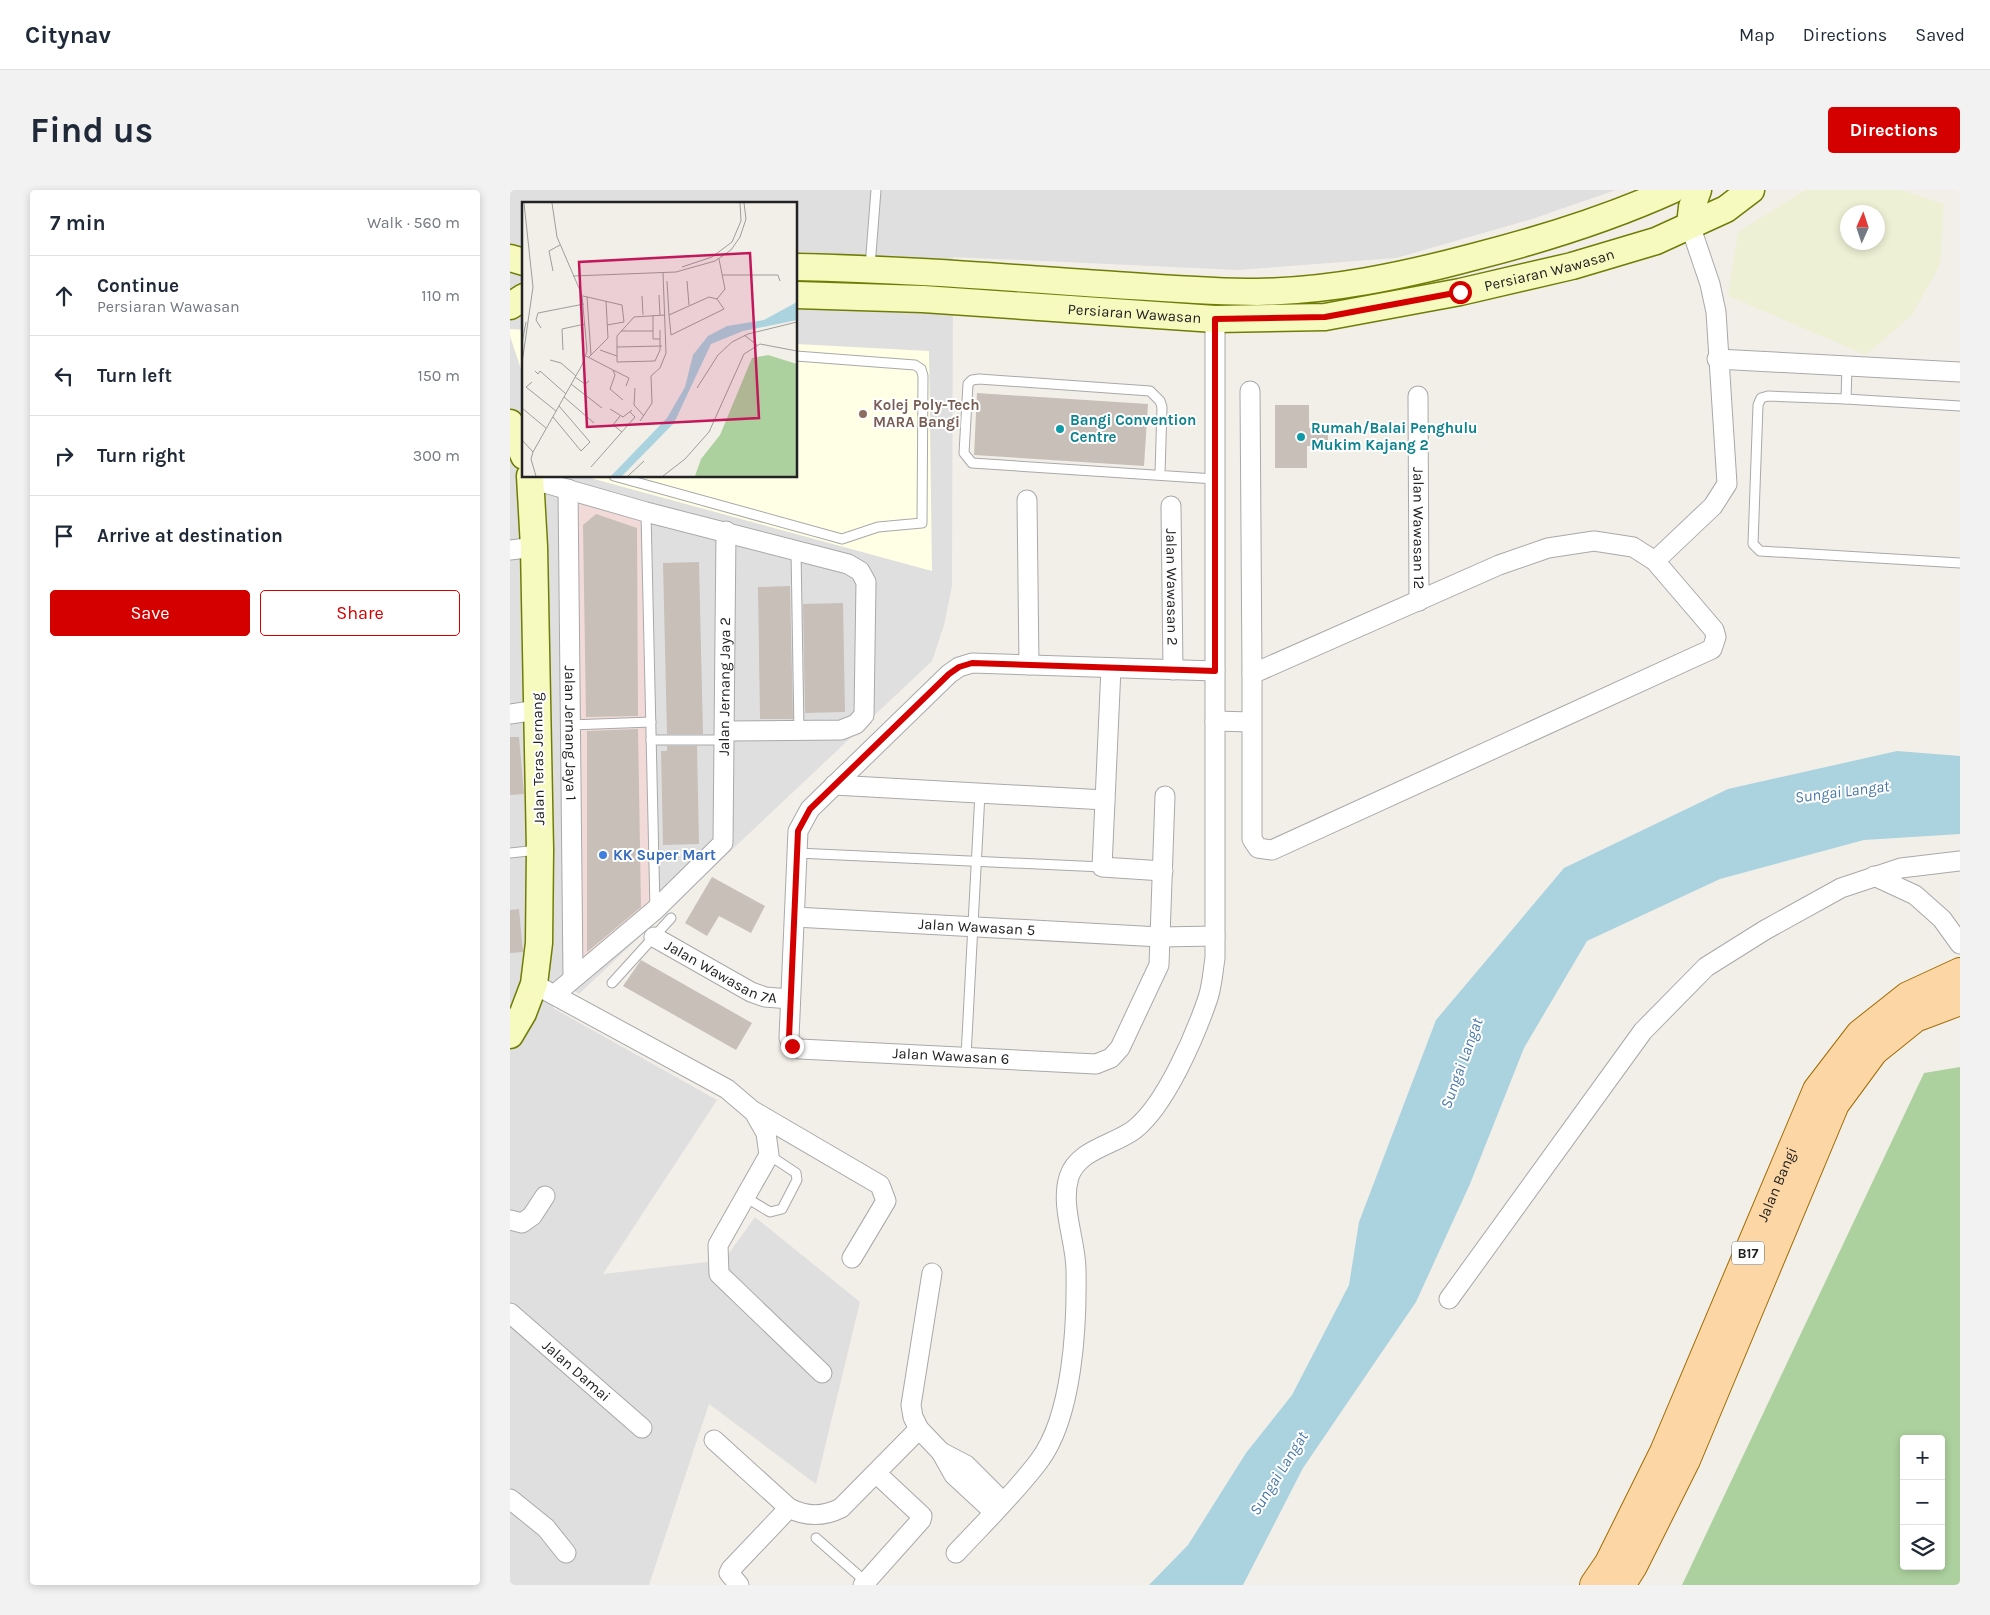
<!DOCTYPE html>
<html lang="en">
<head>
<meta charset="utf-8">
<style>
  body { margin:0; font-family:Karla,sans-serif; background:#f2f2f3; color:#1f2937 }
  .controls { position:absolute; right:15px; bottom:15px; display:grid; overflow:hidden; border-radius:5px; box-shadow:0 2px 8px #0003 }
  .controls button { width:45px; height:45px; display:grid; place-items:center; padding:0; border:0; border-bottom:1px solid #e0e1e3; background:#fff; color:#1f2937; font:25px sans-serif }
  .compass { position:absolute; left:1330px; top:15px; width:45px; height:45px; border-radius:50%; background:#fff; box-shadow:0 2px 8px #0003; rotate:3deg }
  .stop { position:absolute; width:15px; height:15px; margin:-11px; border:4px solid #d40000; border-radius:50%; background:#fff }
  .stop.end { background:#d40000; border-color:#fff; box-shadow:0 1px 5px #0008 }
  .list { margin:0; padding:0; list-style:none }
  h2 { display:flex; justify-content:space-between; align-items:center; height:65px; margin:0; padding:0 20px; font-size:21px }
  h2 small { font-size:16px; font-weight:400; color:#747a83 }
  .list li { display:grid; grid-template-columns:32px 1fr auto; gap:15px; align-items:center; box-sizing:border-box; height:80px; padding:0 20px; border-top:1px solid #e0e1e3 }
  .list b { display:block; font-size:19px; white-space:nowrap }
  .list p { margin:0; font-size:16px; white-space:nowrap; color:#747a83 }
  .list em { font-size:16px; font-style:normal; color:#747a83 }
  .actions { display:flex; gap:10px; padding:15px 20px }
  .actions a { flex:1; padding:11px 0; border:1px solid #d40000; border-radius:5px; text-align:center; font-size:18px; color:#d40000 }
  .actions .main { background:#d40000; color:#fff }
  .icon { flex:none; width:28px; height:28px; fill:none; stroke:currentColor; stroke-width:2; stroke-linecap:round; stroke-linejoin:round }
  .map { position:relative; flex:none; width:1450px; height:1395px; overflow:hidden; border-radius:5px }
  header { display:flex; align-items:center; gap:30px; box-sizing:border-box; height:70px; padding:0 25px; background:#fff; border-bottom:1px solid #e0e1e3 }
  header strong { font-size:24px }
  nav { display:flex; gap:28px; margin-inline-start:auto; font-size:18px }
  .intro { display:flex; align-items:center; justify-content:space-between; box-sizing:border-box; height:120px; padding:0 30px }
  h1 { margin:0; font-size:35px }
  .button { padding:12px 22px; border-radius:5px; background:#d40000; color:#fff; font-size:18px; font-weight:700 }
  main { display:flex; gap:30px; padding:0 30px }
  aside { flex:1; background:#fff; border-radius:5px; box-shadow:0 2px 8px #0003 }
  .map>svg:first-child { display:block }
</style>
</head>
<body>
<header>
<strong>Citynav</strong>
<nav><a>Map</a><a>Directions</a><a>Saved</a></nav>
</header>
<div class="intro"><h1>Find us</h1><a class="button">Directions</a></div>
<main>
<aside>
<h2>7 min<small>Walk · 560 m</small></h2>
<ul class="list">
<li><svg class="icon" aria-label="ahead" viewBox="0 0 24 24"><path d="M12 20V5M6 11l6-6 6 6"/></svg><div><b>Continue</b><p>Persiaran Wawasan</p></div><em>110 m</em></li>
<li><svg class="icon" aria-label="left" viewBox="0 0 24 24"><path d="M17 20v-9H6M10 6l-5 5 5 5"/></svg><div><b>Turn left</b></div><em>150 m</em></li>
<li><svg class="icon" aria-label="right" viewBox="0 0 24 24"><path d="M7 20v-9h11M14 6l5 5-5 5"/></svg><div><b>Turn right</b></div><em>300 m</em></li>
<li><svg class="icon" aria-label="arrive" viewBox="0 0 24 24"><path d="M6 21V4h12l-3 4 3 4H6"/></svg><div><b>Arrive at destination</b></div></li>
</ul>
<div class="actions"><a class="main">Save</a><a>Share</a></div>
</aside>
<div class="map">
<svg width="1450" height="1395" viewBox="0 0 1450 1395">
  <rect width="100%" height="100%" fill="#f2efe9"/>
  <path fill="#e0dfdf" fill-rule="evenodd" d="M0 0H1106L1019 30 886 68 728 80 443 67 442 396 434 435 422 471 69 804 48 790 43 818 207 910 93 1084 214 1070 245 1027 350 1112 306 1294 199 1214 139 1395H0ZM14 14H286V286H14Z"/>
  <path fill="#f2dad9" d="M64 308 130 327 141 716 69 775Z"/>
  <g fill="#ffffe5">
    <path d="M0 139 14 140V188L0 146Z"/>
    <path d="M286 154 419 161 422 381 73 286H286Z"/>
  </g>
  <path fill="#eef0d5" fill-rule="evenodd" d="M1295 0H1391L1434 14 1430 75 1402 125 1356 165 1218 106 1228 42ZM1338 22H1368V52H1338Z"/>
  <path fill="#add19e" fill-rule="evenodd" d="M1450 877V1395H1172L1414 883ZM1394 1249H1431V1376H1394Z"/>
  <path fill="#aad3df" d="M1387 561 1450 566V644L1354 650 1210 689 1077 751 1014 858 960 994 906 1112 793 1278 733 1395H639L678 1355 736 1263 782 1205 839 1095 849 1032 926 830 1054 678 1218 599Z"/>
  <g fill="#c7bfb8">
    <path d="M467 203 638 214 634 276 464 265Z"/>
    <path d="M765 215H799V238H818V256H797V278H765Z"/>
    <path d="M86 324 127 338 128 526 76 527 73 335Z"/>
    <path d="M189 372 193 544H157L153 373Z"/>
    <path d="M280 396 283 529H250L248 397Z"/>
    <path d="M333 413 335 522 295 523 293 414Z"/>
    <path d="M128 539 131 717 77 762V541Z"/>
    <path d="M0 547H9L14 604 0 605Z"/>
    <path d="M157 556H187L189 654 153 655 151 561H157Z"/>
    <path d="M202 687 255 716 241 743 209 726 197 746 175 733Z"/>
    <path d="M9 719 13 762 0 763V720Z"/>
    <path d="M131 770 242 833 226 860 113 796Z"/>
  </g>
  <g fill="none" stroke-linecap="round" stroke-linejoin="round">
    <defs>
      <g id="lane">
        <path d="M360 77 366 0"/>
        <path d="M1337 176 1336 209 1258 206 1251 208 1248 215 1243 354 1250 361 1450 373"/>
        <path d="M1336 209 1450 216"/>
        <path d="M650 284 652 217 650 211 640 201 469 189 462 190 458 194 454 263 462 273 705 289"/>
        <path d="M104 286 332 349 368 337 412 333 413 186 411 179 405 175 286 166"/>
        <path d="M136 322 145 719"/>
        <path d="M286 360 289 542"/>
        <path d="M60 535 141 532"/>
        <path d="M141 550H215"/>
        <path d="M0 663 28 660"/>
        <path d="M287 663 592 677"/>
        <path d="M102 793 161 728"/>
        <path d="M456 866 470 603"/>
        <path d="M235 1007 260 1022 272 1019 287 990 286 983 259 965"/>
        <path d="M306 1348 356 1392"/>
      </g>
      <g id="street">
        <path d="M1207 169 1450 182"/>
        <path d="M740 201 742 484"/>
        <path id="s1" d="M908 206 909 411"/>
        <path d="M21 289 136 322 338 374 350 381 356 392 354 525 346 534 331 540 215 541"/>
        <path id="s2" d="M58 299 63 788"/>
        <path d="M517 310 519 475"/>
        <path id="s3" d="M661 316 663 480"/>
        <path d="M1084 351 1123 357 1145 371 1204 440 1206 447 1202 459 762 660 748 658 742 649V484L989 375 1038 358Z"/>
        <path d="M0 360 24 357"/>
        <path d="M1145 371 1203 316 1217 294 1206 122 1200 94 1180 35"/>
        <path d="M601 478 592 677 653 681"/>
        <path d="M0 524 27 520"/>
        <path d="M705 531 741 532"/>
        <path d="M324 595 595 610"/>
        <path d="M655 606 649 775 610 858 601 868 586 874 290 859 282 855 279 848 288 641 300 619 439 484 449 477 462 473 705 481"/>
        <path d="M1364 686 1405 705 1432 729 1450 754"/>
        <path id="s4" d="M285 727 650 747 705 746"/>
        <path id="s5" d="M144 747 241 802 255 807 280 809"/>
        <path d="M24 794 217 899 244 922 256 943 259 965 208 1055 209 1084 312 1183"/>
        <path id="s6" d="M44 805 145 720 213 653 216 341"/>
        <path d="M245 922 370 995 376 1011 342 1068"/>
        <path d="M0 1030 12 1033 22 1026 35 1006"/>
        <path d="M422 1083 401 1215 403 1227 409 1239 431 1262 444 1285 484 1322"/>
        <path d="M939 1109 1133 841 1196 777 1255 740 1331 698 1391 678 1450 671"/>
        <path id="s7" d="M0 1123 132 1238"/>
        <path d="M204 1250 279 1318C297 1327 313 1327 331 1318L409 1239"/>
        <path d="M431 1262 456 1275 493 1312"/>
        <path d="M0 1309 36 1338 56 1363"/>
        <path d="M446 1363C474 1333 505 1303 529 1271 563 1226 567 1135 566 1080 566 1051 550 1016 559 987 568 959 605 955 625 939 656 914 685 846 698 808 702 796 703 781 705 768V129"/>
        <path d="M229 1395 219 1383 221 1379 279 1318"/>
        <path d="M353 1395 411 1330 412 1326 366 1283"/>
      </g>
      <g id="secondary">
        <path d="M1180 35 1182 17 1188 0"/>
        <path d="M0 68 14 72"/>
        <path d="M286 77C388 79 489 87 590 94 642 97 695 102 747 102 820 101 892 86 963 67 1030 50 1098 29 1162 0"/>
        <path id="s8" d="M286 105 413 109 705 129 815 127 950 102 1062 76 1146 51 1216 19 1241 0"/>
        <path d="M0 116 14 107"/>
        <path d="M0 233 14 266"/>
        <path d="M0 845 13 823 24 794 29 753 30 660 24 357 20 286"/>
      </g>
      <g id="primary">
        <path id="s9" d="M1084 1395 1099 1373 1154 1262 1307 900 1350 844 1398 806 1450 782"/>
        <path d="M1111 1395 1123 1376 1176 1270 1325 914 1364 861 1405 828 1450 811"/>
      </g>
    </defs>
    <use href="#lane" stroke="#a9a9a9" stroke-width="11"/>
    <use href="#street" stroke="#a9a9a9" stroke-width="21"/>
    <use href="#secondary" stroke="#707d05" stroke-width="29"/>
    <use href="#primary" stroke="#a06b00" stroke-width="30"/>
    <use href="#lane" stroke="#fff" stroke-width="9"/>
    <use href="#street" stroke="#fff" stroke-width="19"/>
    <use href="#secondary" stroke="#f7fabf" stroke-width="26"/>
    <use href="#primary" stroke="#fcd6a4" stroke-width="28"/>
  </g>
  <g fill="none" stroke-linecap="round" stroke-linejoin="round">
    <path stroke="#d40000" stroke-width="6" d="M282 856 279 848 288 641 300 619 439 484 449 477 462 473 705 481V129L815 127 950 102"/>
  </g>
  <circle fill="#8d6e63" stroke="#fff" stroke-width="2" cx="353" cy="224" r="5"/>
  <g fill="#0f9aa8" stroke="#fff" stroke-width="2">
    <circle cx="550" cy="239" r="5"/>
    <circle cx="791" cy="247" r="5"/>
  </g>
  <circle fill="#3f7fe0" stroke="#fff" stroke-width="2" cx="93" cy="665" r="5"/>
  <g text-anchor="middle" stroke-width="4" stroke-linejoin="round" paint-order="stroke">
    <rect fill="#fff" stroke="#646464" stroke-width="1" x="1222" y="1051.5" width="32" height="23" rx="4"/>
    <g font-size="14" font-weight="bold" fill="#222">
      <text x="1238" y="1068">B17</text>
    </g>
    <g font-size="15" fill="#222" stroke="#fff">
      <text dy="5" stroke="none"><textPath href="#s8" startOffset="759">Persiaran Wawasan</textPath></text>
      <text dy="5" stroke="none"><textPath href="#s8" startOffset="339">Persiaran Wawasan</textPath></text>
      <text dy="5" stroke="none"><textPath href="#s1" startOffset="132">Jalan Wawasan 12</textPath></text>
      <text dy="5" stroke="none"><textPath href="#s3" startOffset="81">Jalan Wawasan 2</textPath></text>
      <text dy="5" stroke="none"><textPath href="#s6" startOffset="384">Jalan Jernang Jaya 2</textPath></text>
      <text dy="5" stroke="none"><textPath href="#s2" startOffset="244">Jalan Jernang Jaya 1</textPath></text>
      <text transform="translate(28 569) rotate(-91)" y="5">Jalan Teras Jernang</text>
      <text dy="5" stroke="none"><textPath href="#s4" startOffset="182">Jalan Wawasan 5</textPath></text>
      <text dy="5" stroke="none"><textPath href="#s5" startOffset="76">Jalan Wawasan 7A</textPath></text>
      <text transform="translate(441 866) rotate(3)" y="5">Jalan Wawasan 6</text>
      <text dy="5" stroke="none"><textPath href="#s9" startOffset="441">Jalan Bangi</textPath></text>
      <text dy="5" stroke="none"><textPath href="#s7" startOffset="88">Jalan Damai</textPath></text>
    </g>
    <g font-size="15" font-weight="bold" fill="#785e54" stroke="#fff" text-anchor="start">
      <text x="363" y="220">Kolej Poly-Tech<tspan x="363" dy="17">MARA Bangi</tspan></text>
    </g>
    <g font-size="15" font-weight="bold" fill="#0d838f" stroke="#fff" text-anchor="start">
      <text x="560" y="235">Bangi Convention<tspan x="560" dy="17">Centre</tspan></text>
      <text x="801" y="243">Rumah/Balai Penghulu<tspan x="801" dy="17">Mukim Kajang 2</tspan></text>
    </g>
    <g font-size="15" font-weight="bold" fill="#366cbe" stroke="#fff" text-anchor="start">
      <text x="103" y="670">KK Super Mart</text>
    </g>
    <g font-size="16" font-style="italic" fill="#4a7aab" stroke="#fff">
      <text transform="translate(1332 601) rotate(-7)" y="6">Sungai Langat</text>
      <text transform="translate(951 873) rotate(-70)" y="6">Sungai Langat</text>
      <text transform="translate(768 1283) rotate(-58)" y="6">Sungai Langat</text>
    </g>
  </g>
  <g transform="translate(12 12)">
    <rect width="275" height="275" fill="#f2efe9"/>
    <path d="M246 153 275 162V274H173L179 257 198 233 230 156Z" fill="#add19e"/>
    <path d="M275 100V118L221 129 189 142 152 221 100 274H89L145 216 163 185 171 153 186 134 205 124 242 118Z" fill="#aad3df"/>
    <path fill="none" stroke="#9f9d99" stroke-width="1" d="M160 65 190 55 210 40 219 19 218 1M31 69 27 49 38 43M201 73H256L258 79M51 74 154 70 193 59 209 48 218 35 224 17 222 1M145 79 147 113M165 79 167 103M137 93 138 113M61 94 100 103 102 120 85 123M120 94 121 113M65 95 69 153M187 95 195 97 202 107 149 133 147 113ZM195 97 203 87 197 57M131 113V137H138M19 126 14 118 16 111 62 102M138 128V148L133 159 95 160V134L112 115 143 113M99 129H131M222 133 235 143M0 141 4 120M95 145 140 144M41 148 40 127 63 122M78 148 95 154M64 154 91 168 93 173 88 187 101 198M67 155 86 136 84 99M28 158 39 161 54 174M0 161 11 85 2 1M91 168 107 176 104 184M13 169 16 172 18 169 44 192M53 175 63 182 67 179M10 180 4 185 34 209M49 182 80 206M113 186 112 203 122 214M175 186 196 153 210 140 226 132 275 120M42 195 72 221M0 206 24 226M88 207 101 215 110 208M98 214 91 223 100 230M31 215 59 249 68 240 37 204M118 219 130 201 129 174 138 166 144 151 141 71M0 238 11 250M69 265 113 215 108 210M14 274 9 257 11 250 60 163 65 149 60 93 35 35 30 1M106 274 122 259M141 274 163 257 187 230 222 152 238 142 275 149"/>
    <path fill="#c2185b" fill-opacity="0.15" stroke="#c2185b" stroke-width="2.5" d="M228 51 237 216 65 225 57 60Z"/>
    <rect width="275" height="275" fill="none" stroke="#222" stroke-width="2.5"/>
  </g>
</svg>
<div class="controls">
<button>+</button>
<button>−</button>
<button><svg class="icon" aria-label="layers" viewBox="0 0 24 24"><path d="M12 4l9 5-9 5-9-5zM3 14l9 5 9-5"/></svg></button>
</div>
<svg class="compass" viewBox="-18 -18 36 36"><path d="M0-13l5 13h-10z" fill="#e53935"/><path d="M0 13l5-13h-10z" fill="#747a83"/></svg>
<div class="stop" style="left:950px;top:102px"></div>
<div class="stop end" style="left:282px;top:856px"></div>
</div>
</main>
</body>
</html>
